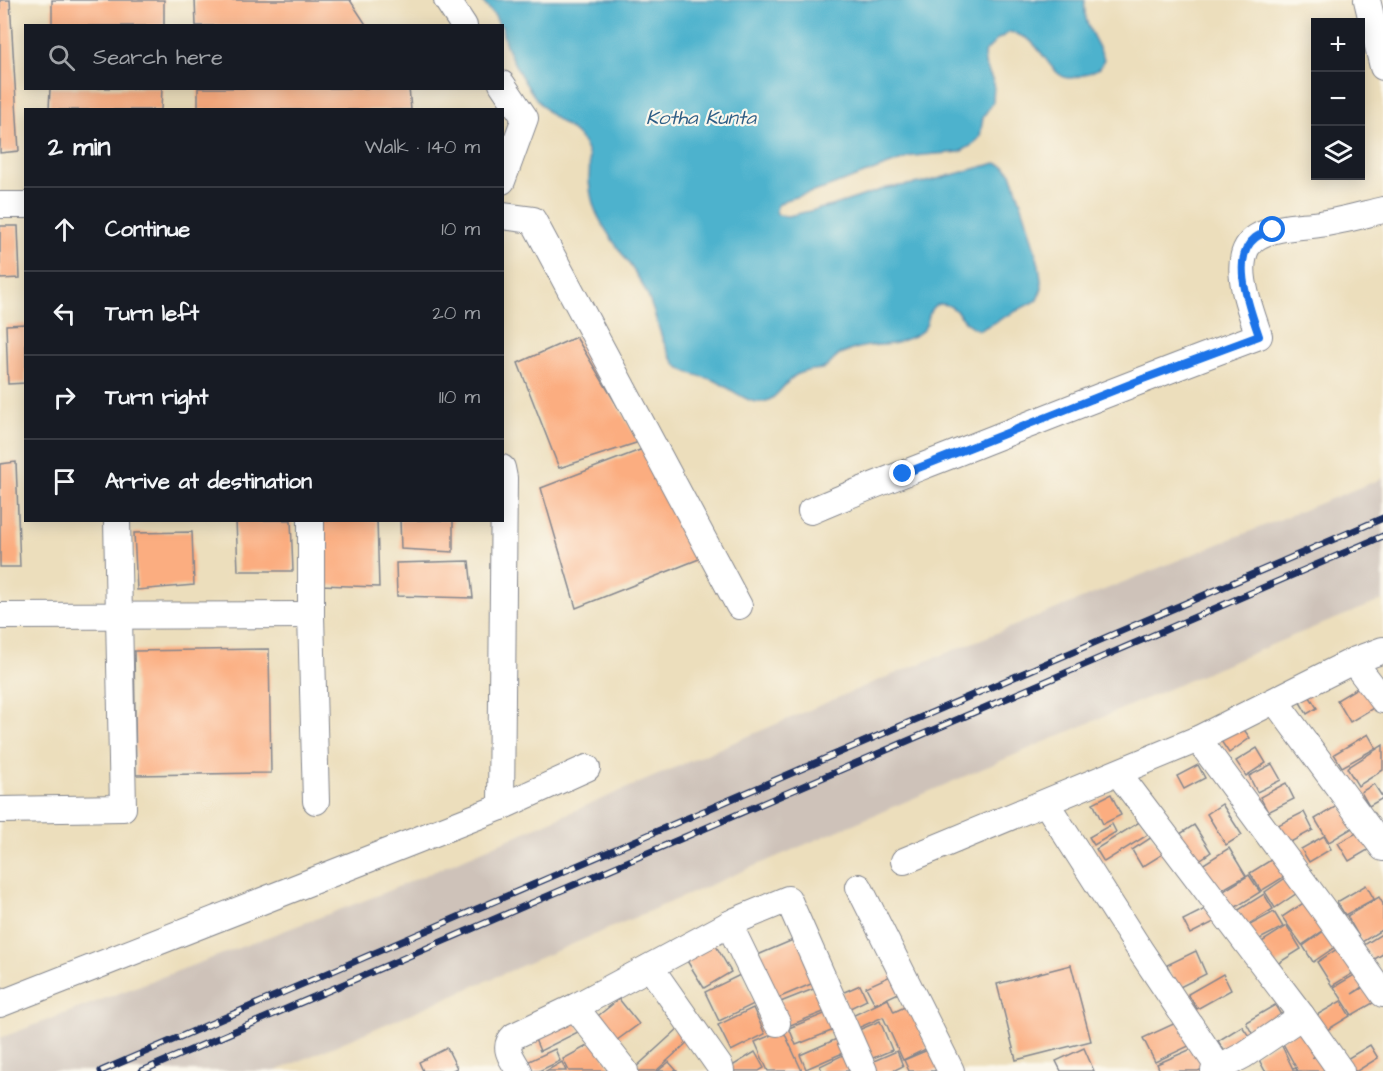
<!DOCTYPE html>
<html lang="en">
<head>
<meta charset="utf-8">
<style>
  body { margin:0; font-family:"Architects Daughter",sans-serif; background:#242831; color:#f1f3f6 }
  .controls { position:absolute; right:18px; top:18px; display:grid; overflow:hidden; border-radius:0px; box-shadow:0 3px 15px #0003 }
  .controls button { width:54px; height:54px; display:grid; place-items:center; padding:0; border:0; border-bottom:2px solid #363941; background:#171b24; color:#f1f3f6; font:30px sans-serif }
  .stop { position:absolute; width:18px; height:18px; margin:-14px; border:4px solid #1a73e8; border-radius:50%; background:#fff }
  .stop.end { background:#1a73e8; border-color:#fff; box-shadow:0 2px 6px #0008 }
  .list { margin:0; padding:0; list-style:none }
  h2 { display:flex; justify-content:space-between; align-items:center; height:78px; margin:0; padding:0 24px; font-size:26px }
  h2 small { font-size:20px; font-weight:400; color:#9ea1a6 }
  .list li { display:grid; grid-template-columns:39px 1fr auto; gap:18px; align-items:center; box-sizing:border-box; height:84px; padding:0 24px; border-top:2px solid #363941 }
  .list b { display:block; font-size:22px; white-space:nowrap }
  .list em { font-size:20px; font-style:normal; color:#9ea1a6 }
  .icon { flex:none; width:33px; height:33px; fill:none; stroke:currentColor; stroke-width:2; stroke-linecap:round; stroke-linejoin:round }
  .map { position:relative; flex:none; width:1383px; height:1071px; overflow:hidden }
  .search { position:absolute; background:#171b24; box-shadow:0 3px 15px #0003; left:24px; top:24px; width:480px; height:66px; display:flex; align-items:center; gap:15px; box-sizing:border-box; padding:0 21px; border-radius:0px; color:#9ea1a6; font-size:22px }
  .panel { position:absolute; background:#171b24; box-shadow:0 3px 15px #0003; left:24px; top:108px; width:480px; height:414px; border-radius:0px }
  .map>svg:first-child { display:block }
</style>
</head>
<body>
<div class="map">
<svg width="1383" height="1071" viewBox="0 0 1383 1071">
  <rect width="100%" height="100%" fill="#fbf7ec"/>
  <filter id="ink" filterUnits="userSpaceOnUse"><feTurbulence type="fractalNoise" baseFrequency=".0167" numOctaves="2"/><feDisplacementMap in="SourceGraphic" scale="12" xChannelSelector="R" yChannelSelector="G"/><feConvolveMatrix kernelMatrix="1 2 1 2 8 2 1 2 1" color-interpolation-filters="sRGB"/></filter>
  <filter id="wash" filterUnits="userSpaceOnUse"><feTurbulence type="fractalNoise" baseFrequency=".008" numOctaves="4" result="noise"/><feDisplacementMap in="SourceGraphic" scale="24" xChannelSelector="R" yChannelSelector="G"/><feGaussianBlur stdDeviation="1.35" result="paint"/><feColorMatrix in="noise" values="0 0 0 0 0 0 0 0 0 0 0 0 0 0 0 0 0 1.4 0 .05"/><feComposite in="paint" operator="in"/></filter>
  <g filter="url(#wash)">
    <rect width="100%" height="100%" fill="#ecdebc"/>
    <path fill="#cec2b9" d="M1383 478V600L1290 637 276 1071H0V1038L376 896 872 683Z"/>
    <path fill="#4eb2cd" stroke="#347096" stroke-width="1.5" d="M481 0H1085C1082 26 1096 37 1104 59L1100 68C1091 72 1078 79 1068 78 1052 76 1042 48 1028 39 1023 36 1016 34 1010 32L998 39 984 53 985 64 994 84 993 102 983 117 980 137 974 144 960 152 913 156 823 189 785 200 777 206 776 211 778 215 788 216 832 206 887 188 926 182 996 163 1004 166 1011 173 1026 218 1039 265 1042 288 1037 300 980 330C962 327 959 303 940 304 927 305 930 321 924 329 917 337 905 339 896 343 887 346 878 344 869 346 860 347 851 350 843 353 834 356 831 367 822 369 813 370 804 370 796 375 781 384 777 404 756 402 747 402 726 386 716 381 704 376 684 375 675 363 660 343 657 315 646 292 633 264 609 241 596 212 592 203 590 190 589 181 589 171 591 163 588 154 581 131 564 127 548 112 531 96 502 49 502 26L499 25 495 16Z"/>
    <g id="blocks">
      <g fill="#fbad80">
        <path d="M0 0H10L19 151 0 153Z"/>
        <rect x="52" y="0" width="112" height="26"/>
        <path d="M195 0H350L367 26H196Z"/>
        <path d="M50 88H162L161 110H49Z"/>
        <path d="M198 88H409L411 110H198Z"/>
        <path d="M0 226H18L20 278 0 279Z"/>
        <path d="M26 324V383L8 384 6 325Z"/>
        <path d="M576 337 639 442 559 468 518 363Z"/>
        <path d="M648 447 704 557 576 608 541 488Z"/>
        <path d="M16 462 20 567H0V464Z"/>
        <path d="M236 520H291L293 571H238Z"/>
        <path d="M321 520H377L379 587 320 585Z"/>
        <path d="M400 520H453V552L401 549Z"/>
        <path d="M192 532 194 585 137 590 134 533Z"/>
        <path d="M469 561 473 598 397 596 396 563Z"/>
        <path d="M269 649 271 773 136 775 134 651Z"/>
        <path d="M1362 685 1375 707 1350 722 1337 700Z"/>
        <path d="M1308 694 1317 708 1307 714 1298 699Z"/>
        <path d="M1240 724 1250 738 1229 753 1219 738Z"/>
        <path d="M1368 734 1376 748 1342 767 1334 754Z"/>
        <path d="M1383 745V770L1358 786 1347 768Z"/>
        <path d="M1257 748 1266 763 1246 776 1236 761Z"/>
        <path d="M1272 764 1281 780 1257 792 1249 776Z"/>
        <path d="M1198 765 1205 778 1184 789 1177 776Z"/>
        <path d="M1286 783 1294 799 1268 812 1260 797Z"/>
        <path d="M1374 784 1383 798 1369 806 1361 792Z"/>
        <path d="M1111 794 1121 815 1103 824 1093 803Z"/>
        <path d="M1222 804 1242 835 1226 845 1207 814Z"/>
        <path d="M1340 804 1354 827 1329 842 1315 819Z"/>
        <path d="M1304 812 1313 830 1287 844 1278 825Z"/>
        <path d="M1141 821 1149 834 1104 862 1096 849Z"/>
        <path d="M1112 824 1116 832 1094 845 1089 837Z"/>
        <path d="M1194 825 1211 852 1198 861 1180 834Z"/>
        <path d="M1362 830 1373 847 1349 861 1338 843Z"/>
        <path d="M1324 836 1331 849 1309 862 1301 849Z"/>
        <path d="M1152 837 1163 854 1142 867 1132 850Z"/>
        <path d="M1229 848 1246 876 1218 892 1202 865Z"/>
        <path d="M1279 855 1290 873 1261 891 1250 873Z"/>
        <path d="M1293 873 1303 889 1275 908 1265 892Z"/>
        <path d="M1249 875 1260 892 1233 909 1222 892Z"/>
        <path d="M1366 885 1374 899 1345 915 1337 902Z"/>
        <path d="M1264 894 1273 909 1246 926 1237 911Z"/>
        <path d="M1379 897 1383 904V929L1362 942 1347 916Z"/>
        <path d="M1311 898 1330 926 1302 945 1282 917Z"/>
        <path d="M1211 906 1218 920 1190 934 1183 920Z"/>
        <path d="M1274 912 1283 927 1256 941 1248 926Z"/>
        <path d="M1287 926 1301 949 1274 966 1260 943Z"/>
        <path d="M1324 931 1335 947 1313 962 1303 946Z"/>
        <path d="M1383 933V954L1373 960 1364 945Z"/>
        <path d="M800 937 818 981 771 1001 753 957Z"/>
        <path d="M712 939 731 972 704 988 684 956Z"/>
        <path d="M1343 945 1358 970 1332 986 1317 962Z"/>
        <path d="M1196 951 1206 974 1178 988 1167 965Z"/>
        <path d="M1071 965 1091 1041 1016 1060 997 984Z"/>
        <path d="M895 974 903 991 875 1004 866 987Z"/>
        <path d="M1223 974 1231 990 1197 1009 1188 994Z"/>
        <path d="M1356 974 1363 986 1352 994 1370 983 1380 999 1352 1015 1334 987Z"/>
        <path d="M740 975 754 1004 719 1021 705 992Z"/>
        <path d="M860 985 867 1000 848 1009 842 993Z"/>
        <path d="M821 986 831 1009 788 1026 778 1003Z"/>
        <path d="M619 999 639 1024 613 1043 594 1019Z"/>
        <path d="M888 999 894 1012 909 1005 928 1048 903 1060 883 1017 858 1028 852 1016Z"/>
        <path d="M1341 1001 1350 1016 1324 1032 1315 1016Z"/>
        <path d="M1275 1005 1284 1020 1254 1037 1246 1022Z"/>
        <path d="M753 1008 765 1034 731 1051 718 1025Z"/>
        <path d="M832 1011 839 1028 796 1045 789 1028Z"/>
        <path d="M573 1017 580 1031 540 1051 534 1037Z"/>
        <path d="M880 1021 892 1050 866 1061 854 1032Z"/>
        <path d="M1180 1021 1191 1045 1155 1062 1143 1038Z"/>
        <path d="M1242 1026 1251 1039 1227 1055 1218 1041Z"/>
        <path d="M1306 1026 1320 1053 1312 1058 1323 1052 1332 1071H1298L1281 1040Z"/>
        <path d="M680 1027 691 1039 656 1071H636L634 1069Z"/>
        <path d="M783 1030 802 1071H768L755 1042Z"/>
        <path d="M839 1038 845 1052 806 1069 800 1055Z"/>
        <path d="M596 1041 611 1070 609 1071H569L563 1059Z"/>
        <path d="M1280 1042 1293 1069 1296 1068 1297 1071H1265L1256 1054Z"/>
        <path d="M1370 1045 1378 1058 1357 1071H1352L1345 1060Z"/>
        <path d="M935 1047 944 1067 934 1071H909L904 1060Z"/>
        <path d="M1196 1047 1205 1068 1198 1071H1160L1157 1064Z"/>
        <path d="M447 1048 457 1068 451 1071H423L419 1062Z"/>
        <path d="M1084 1048 1094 1071H1061L1056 1061Z"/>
        <path d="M555 1049 560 1061 539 1071H531L527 1062Z"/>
        <path d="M897 1051 903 1066 893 1071H872L869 1063Z"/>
        <path d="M755 1052 764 1068 759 1071H724Z"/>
        <path d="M845 1054 851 1071H822L820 1066Z"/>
        <path d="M562 1062 566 1071H546Z"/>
        <path d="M669 1062 677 1071H658Z"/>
      </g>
    </g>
  </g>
  <g filter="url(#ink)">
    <use href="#blocks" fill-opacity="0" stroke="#84868d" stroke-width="1.5"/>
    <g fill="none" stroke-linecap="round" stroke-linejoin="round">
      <defs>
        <g id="minor">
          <path d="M447 0 464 26"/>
          <path d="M1367 0 1383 67"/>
          <path d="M502 84 525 118 502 181"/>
          <path d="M0 205H26"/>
          <path d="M502 216 533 220 739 606"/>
          <path d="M811 511C866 487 922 467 977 445 1071 408 1164 371 1259 336 1252 315 1239 282 1243 260 1244 251 1249 242 1257 237 1275 226 1300 227 1320 224 1341 221 1362 215 1383 210"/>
          <path d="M311 520V615L316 801"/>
          <path d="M0 616 311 615"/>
          <path d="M1353 661 1383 700"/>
          <path d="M1275 701 1383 848"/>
          <path d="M1198 739 1326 913 1383 994"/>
          <path d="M1118 773 1302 1016"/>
          <path d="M1046 803 1140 950 1219 1068"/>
          <path d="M501 807 504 478 502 468"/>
          <path d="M0 810 123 808 117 520"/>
          <path d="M904 861 1198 739 1353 661 1383 650"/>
          <path d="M859 887 951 1071"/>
          <path d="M729 924 777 1023"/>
          <path d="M650 967 720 1067 721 1071"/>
          <path d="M0 1004 501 807 587 768"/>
          <path d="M575 1007 625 1071"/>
          <path d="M519 1071C513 1059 501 1048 514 1036L575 1007 735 921 788 899 789 901 864 1071"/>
          <path d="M1214 1071 1244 1055 1302 1016 1341 1071"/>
        </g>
      </defs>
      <use href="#minor" stroke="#84868d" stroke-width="28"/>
      <use href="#minor" stroke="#fff" stroke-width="26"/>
      <defs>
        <g id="rail">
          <path d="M101 1071 1383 518"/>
          <path d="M142 1071 1383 536"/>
        </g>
      </defs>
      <use href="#rail" stroke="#1b2f5e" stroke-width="7"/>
      <use href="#rail" stroke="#fbf7ec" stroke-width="4.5" stroke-dasharray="14" stroke-linecap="butt"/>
    </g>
  </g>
  <g fill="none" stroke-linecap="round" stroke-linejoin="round" filter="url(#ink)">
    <path stroke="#1a73e8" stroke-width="8" d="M903 474 1143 379 1259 336C1251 311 1229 258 1255 238 1260 234 1267 232 1273 230"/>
  </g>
  <g text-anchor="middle" stroke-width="4.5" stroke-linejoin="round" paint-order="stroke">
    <g font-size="20" font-style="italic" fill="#2d5d85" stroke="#fbf7ec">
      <text x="701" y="124">Kotha Kunta</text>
    </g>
  </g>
</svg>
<div class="controls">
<button>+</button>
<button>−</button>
<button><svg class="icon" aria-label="layers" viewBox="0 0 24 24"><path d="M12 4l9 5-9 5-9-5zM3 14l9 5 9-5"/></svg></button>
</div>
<div class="stop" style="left:1273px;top:230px"></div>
<div class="stop end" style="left:903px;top:474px"></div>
<div class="search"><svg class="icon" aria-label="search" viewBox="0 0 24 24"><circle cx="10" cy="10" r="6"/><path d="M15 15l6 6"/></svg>Search here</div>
<section class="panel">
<h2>2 min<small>Walk · 140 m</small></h2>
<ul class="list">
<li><svg class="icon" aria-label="ahead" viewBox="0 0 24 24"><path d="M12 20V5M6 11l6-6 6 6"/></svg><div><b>Continue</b></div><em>10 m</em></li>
<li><svg class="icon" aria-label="left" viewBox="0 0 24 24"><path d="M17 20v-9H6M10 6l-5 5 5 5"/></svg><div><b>Turn left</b></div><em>20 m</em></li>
<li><svg class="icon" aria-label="right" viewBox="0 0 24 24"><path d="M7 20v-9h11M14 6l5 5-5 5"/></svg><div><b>Turn right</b></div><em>110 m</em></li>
<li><svg class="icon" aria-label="arrive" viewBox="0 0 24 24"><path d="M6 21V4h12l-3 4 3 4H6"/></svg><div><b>Arrive at destination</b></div></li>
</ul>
</section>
</div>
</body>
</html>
